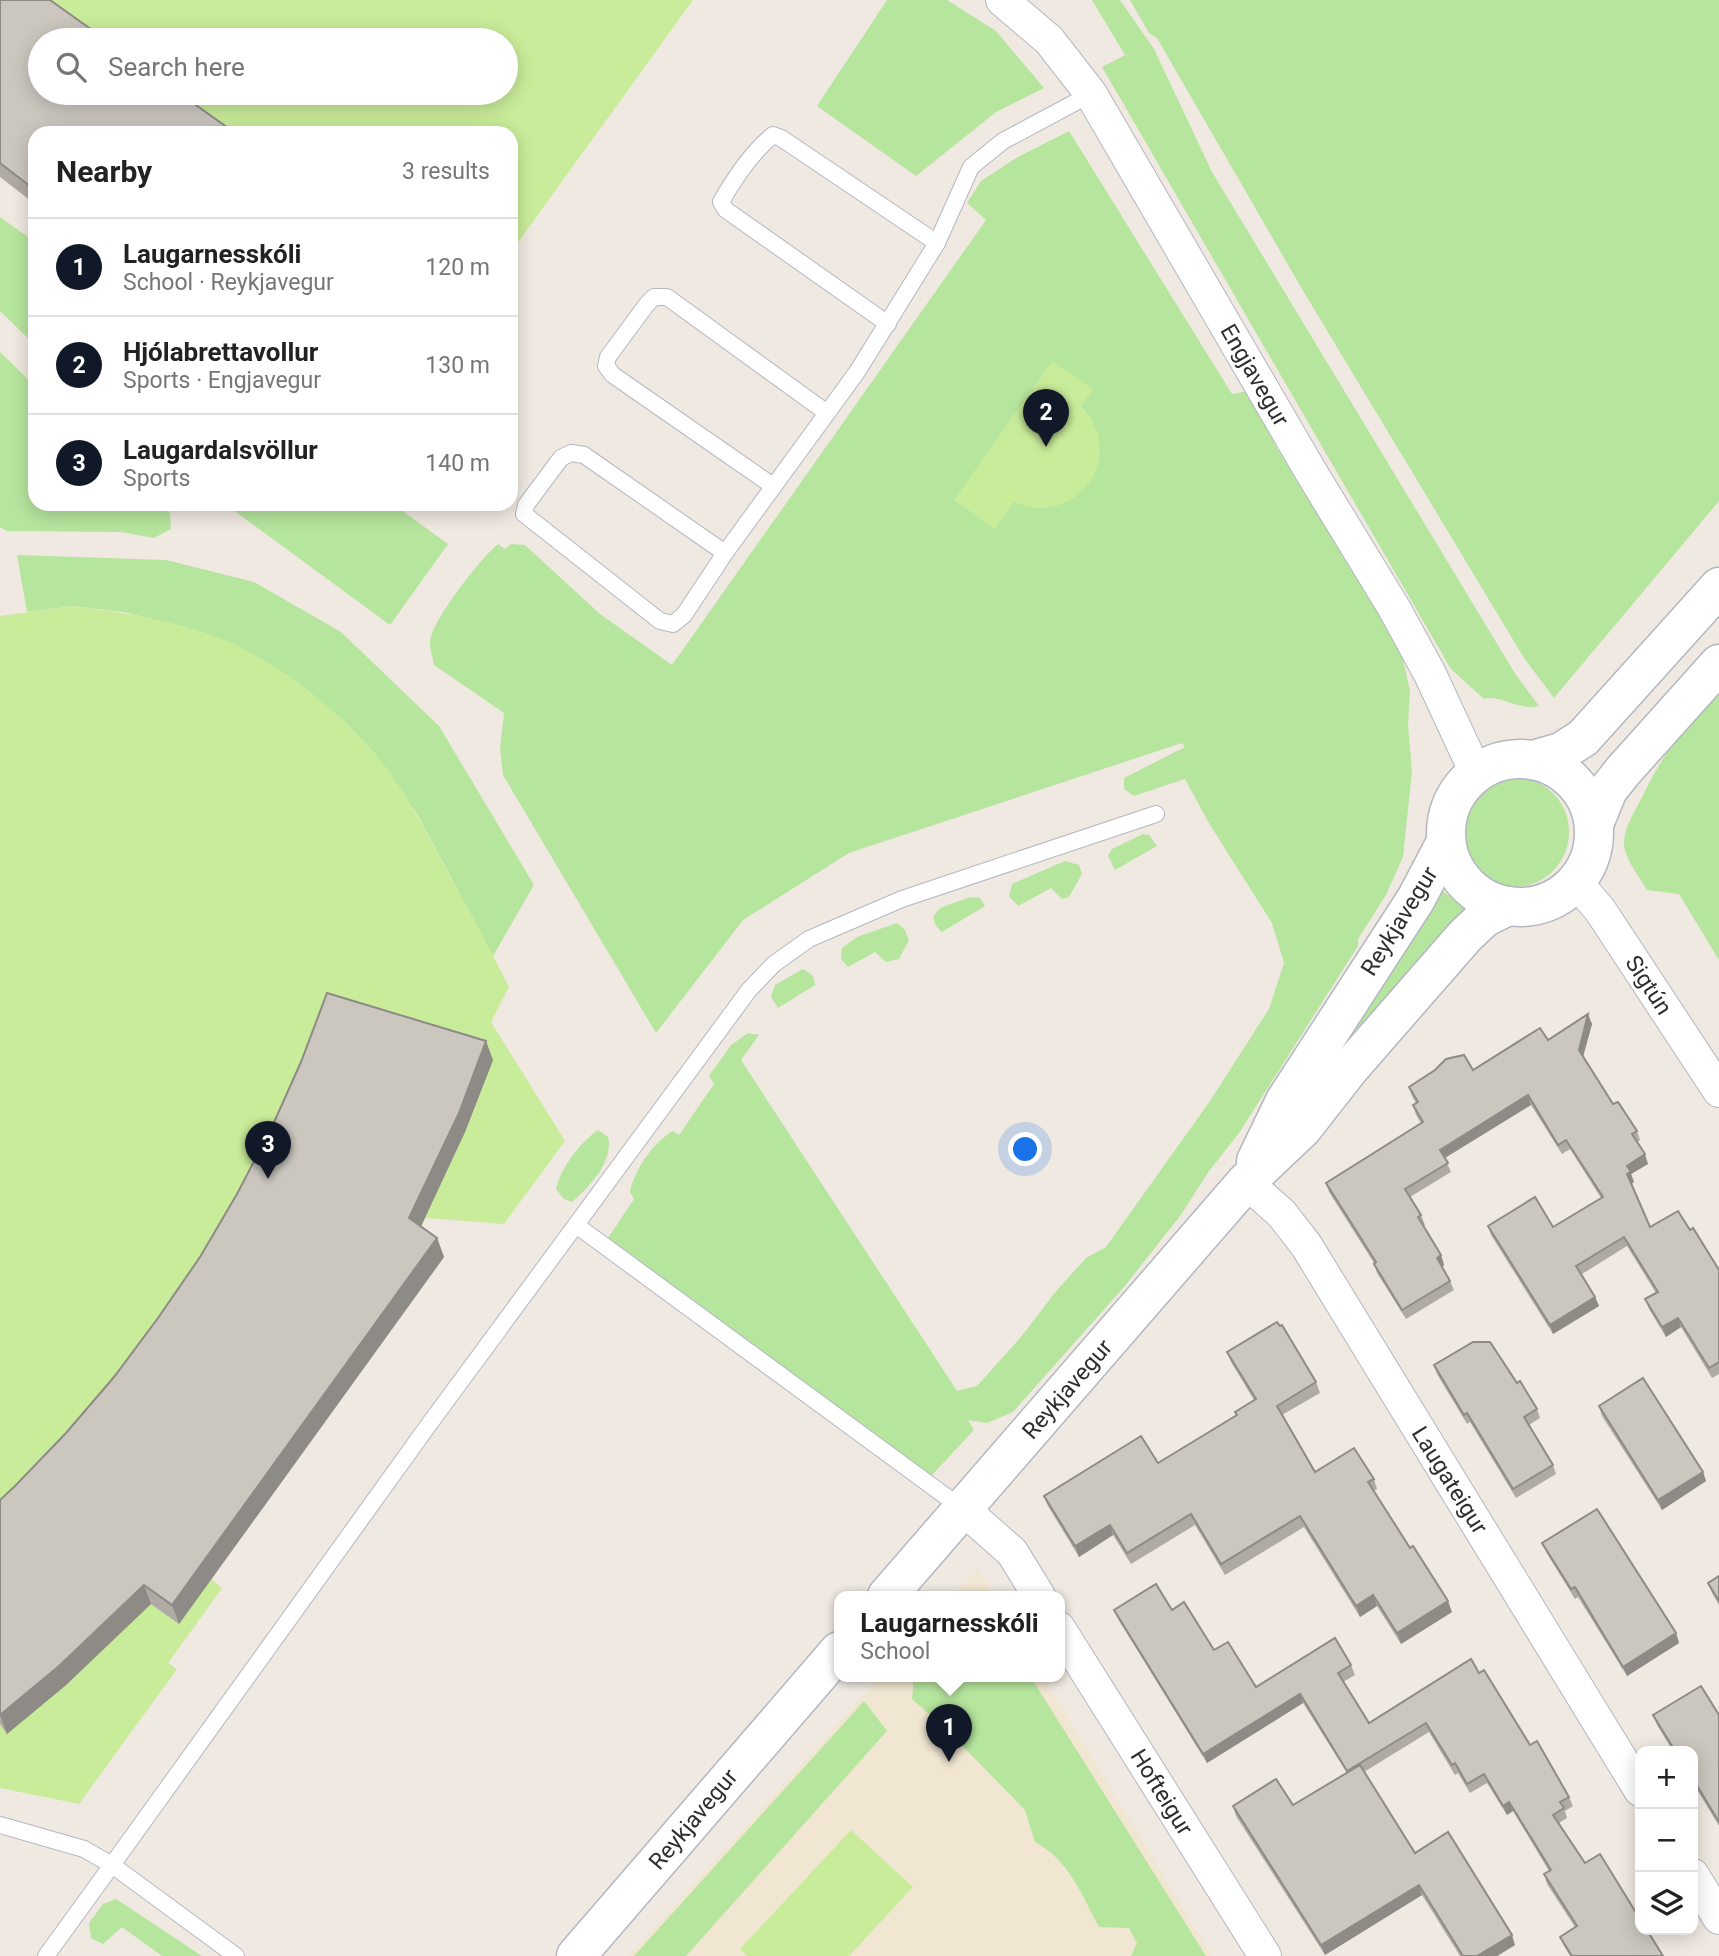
<!DOCTYPE html>
<html lang="en">
<head>
<meta charset="utf-8">
<style>
  body { margin:0; font-family:Roboto,sans-serif; background:#f2f2f2; color:#222 }
  .controls { position:absolute; right:21px; bottom:21px; display:grid; overflow:hidden; border-radius:14px; box-shadow:0 4px 18px #0003 }
  .controls button { width:63px; height:63px; display:grid; place-items:center; padding:0; border:0; border-bottom:2px solid #e0e0e0; background:#fff; color:#222; font:35px sans-serif }
  .you { position:absolute; left:1026px; top:1150px; width:24px; height:24px; margin:-18px; border:5px solid #fff; border-radius:50%; background:#1a73e8; box-shadow:0 0 0 10px #1a73e833 }
  .badge { display:grid; place-items:center; width:46px; height:46px; border-radius:50%; background:#111827; color:#fff; font-size:23px; font-weight:700 }
  .pin { position:absolute; translate:-50% -58px; filter:drop-shadow(0 2px 4px #0008) }
  .pin::after { content:''; position:absolute; top:37px; width:24px; height:21px; background:inherit; clip-path:polygon(0 0,100% 0,50% 100%) }
  .popup { position:absolute; left:834px; top:1591px; width:231px; height:91px; box-sizing:border-box; display:grid; place-content:center; border-radius:14px; background:#fff; filter:drop-shadow(0 2px 5px #0005); font-size:23px; white-space:nowrap; color:#767676 }
  .popup b { font-size:26px; color:#222 }
  .popup::after { content:''; position:absolute; left:50%; top:100%; margin-left:-14px; border:14px solid transparent; border-top-color:#fff }
  .list { margin:0; padding:0; list-style:none }
  h2 { display:flex; justify-content:space-between; align-items:center; height:91px; margin:0; padding:0 28px; font-size:30px }
  h2 small { font-size:23px; font-weight:400; color:#767676 }
  .list li { display:grid; grid-template-columns:46px 1fr auto; gap:21px; align-items:center; box-sizing:border-box; height:98px; padding:0 28px; border-top:2px solid #e0e0e0 }
  .list b { display:block; font-size:26px; white-space:nowrap }
  .list p { margin:0; font-size:23px; white-space:nowrap; color:#767676 }
  .list em { font-size:23px; font-style:normal; color:#767676 }
  .icon { flex:none; width:38px; height:38px; fill:none; stroke:currentColor; stroke-width:2; stroke-linecap:round; stroke-linejoin:round }
  .map { position:relative; flex:none; width:1719px; height:1956px; overflow:hidden }
  .search { position:absolute; background:#fff; box-shadow:0 4px 18px #0003; left:28px; top:28px; width:490px; height:77px; display:flex; align-items:center; gap:18px; box-sizing:border-box; padding:0 24px; border-radius:38px; color:#767676; font-size:26px }
  .panel { position:absolute; background:#fff; box-shadow:0 4px 18px #0003; left:28px; top:126px; width:490px; height:385px; border-radius:21px }
  .map>svg:first-child { display:block }
</style>
</head>
<body>
<div class="map">
<svg width="1719" height="1956" viewBox="0 0 1719 1956">
  <rect width="100%" height="100%" fill="#efe9e1"/>
  <g fill="#f0e6d1">
    <path d="M978 1569 994 1596H953Z"/>
    <path d="M881 1676H1043L1212 1956H629Z"/>
  </g>
  <g fill="#b6e59e">
    <path d="M887 0H947L996 31 1044 88 996 112 916 176 817 106Z"/>
    <path d="M1092 0H1120L1154 49 1212 172 1516 675 1539 706C1516 711 1501 694 1484 699L1451 669 1102 67 1125 55Z"/>
    <path d="M1130 0H1719V501L1554 698 1524 658 1302 289 1157 38 1149 33Z"/>
    <path d="M1069 131 1232 394 1247 391 1264 404 1275 445 1399 641 1410 691 1408 724 1412 772 1403 857 1386 895 1358 939V946L1239 1133 1209 1171 1180 1216 1124 1287 1013 1412 987 1423 968 1420 974 1430 931 1476 608 1238 634 1199 630 1192C634 1171 653 1142 673 1131L679 1135 714 1084 709 1076 731 1045 748 1033 759 1035 741 1060 957 1391 977 1386 1021 1337 1057 1290 1086 1258 1106 1247 1210 1101 1269 1009 1284 963 1272 923 1210 825 1185 779 1134 796 1124 789V778L1185 747 1182 743 849 853 743 920 656 1033 503 775 500 749 504 713 434 665C433 658 430 650 430 643 430 622 481 558 498 544L505 549 511 544 525 545 600 614 672 665 986 220 967 203 981 181 1016 158Z"/>
    <path d="M0 217 35 242V345L0 311Z"/>
    <path d="M0 352 35 386V504H162L170 513 171 529 154 538 121 532 7 531 0 527Z"/>
    <path d="M225 504H393L448 544 390 625Z"/>
    <path d="M17 555 166 560 254 582 341 632 439 726 534 885 493 956 417 814 377 756 342 719 287 675 235 645 186 627 123 612 74 606 27 612Z"/>
    <path d="M1719 683V960L1679 894 1647 890C1639 876 1623 857 1624 841 1625 827 1634 813 1640 801 1661 757 1688 720 1719 683Z"/>
    <circle cx="1514" cy="832" r="55"/>
    <path d="M1143 834 1149 835 1157 846 1115 870 1108 856 1112 849Z"/>
    <path d="M1065 861 1079 865 1082 874 1069 897 1062 899 1051 888 1018 906 1009 896 1012 884Z"/>
    <path d="M1440 889 1469 911 1360 1031 1354 1027Z"/>
    <path d="M970 897 980 898 985 906 942 932 936 926 933 917 940 908Z"/>
    <path d="M897 923 905 930 909 940 899 959 886 962 875 952 848 967 841 959 842 948 857 937Z"/>
    <path d="M803 969 813 976 815 985 778 1008 771 997 775 985Z"/>
    <path d="M598 1130 608 1137C614 1161 589 1187 572 1202L564 1199 556 1189C561 1167 580 1143 598 1130Z"/>
    <path d="M914 1676H1030L1206 1956H1131L1137 1943 1129 1928 1099 1927C1082 1895 1068 1859 1035 1842L1025 1810 946 1729 912 1699Z"/>
    <path d="M864 1701 887 1731 686 1956H634Z"/>
    <path d="M116 1899 202 1956H162L122 1927 103 1944 91 1938 89 1923 103 1904Z"/>
  </g>
  <g fill="#c9ec9a">
    <path d="M45 0H693L511 252V133H229L174 93H506V40H101Z"/>
    <path d="M1052 361 1093 389 1081 406C1129 456 1077 529 1014 502L995 529 954 500Z"/>
    <path d="M74 606C128 613 184 622 234 644 285 668 341 713 377 756 405 790 425 830 446 869 468 908 489 947 509 987L491 1022 565 1141 504 1224 426 1218 416 1237 444 1257 211 1579 222 1588 168 1663 177 1669 79 1804 0 1788V616Z"/>
    <path d="M851 1830 913 1887 849 1956H747L740 1949Z"/>
  </g>
  <g fill="none" stroke-linecap="round" stroke-linejoin="round">
    <defs>
      <g id="lane">
        <path d="M937 243 971 167 1003 141 1091 94"/>
        <path d="M773 486 613 375 606 366 608 357 647 304 654 297H667L827 413"/>
        <path d="M725 553 584 455 571 453 561 458 526 505 524 514 660 621 673 624 684 615 725 553 857 372 937 243 781 138 773 135C752 152 734 179 721 202L726 210 888 324"/>
        <path d="M576 1225 963 1509"/>
        <path d="M0 1825 84 1849 112 1865 46 1956"/>
        <path d="M236 1956 112 1865 430 1423 749 990 774 964 809 939 902 899 1156 814"/>
      </g>
      <g id="street">
        <path d="M1002 0 1049 40 1091 94 1311 472 1394 608 1430 674 1476 773"/>
        <path d="M1576 882 1600 910 1719 1091"/>
        <path d="M1246 1182 1282 1214 1306 1245 1640 1790"/>
        <path d="M963 1509 1012 1552 1039 1596"/>
        <path d="M1059 1628 1265 1956"/>
        <path d="M1693 1875 1719 1918"/>
      </g>
      <g id="secondary">
        <circle cx="1520" cy="833" r="74"/>
        <path d="M1533 760 1561 752 1583 738 1719 587"/>
        <path d="M1594 824 1608 790 1623 771 1719 664"/>
        <path d="M1256 1161 1285 1101 1416 899 1446 842"/>
        <path d="M887 1596 1246 1182 1303 1128 1349 1069 1465 936 1484 918 1508 906"/>
        <path d="M576 1956 839 1651"/>
      </g>
    </defs>
    <use href="#lane" stroke="#b4b7c1" stroke-width="18"/>
    <use href="#street" stroke="#b4b7c1" stroke-width="34"/>
    <use href="#secondary" stroke="#b4b7c1" stroke-width="41"/>
    <use href="#lane" stroke="#fff" stroke-width="16"/>
    <use href="#street" stroke="#fff" stroke-width="32"/>
    <use href="#secondary" stroke="#fff" stroke-width="38"/>
  </g>
  <g fill="#afaba4">
    <path d="M0 0 35 133V204L0 177Z"/>
    <path d="M1592 1024 1583 1057 1613 1104 1637 1131 1640 1140 1637 1142 1648 1164 1631 1174 1634 1182 1631 1184 1650 1227 1690 1230 1719 1270V1374L1712 1378 1681 1327 1666 1337 1649 1309 1645 1299 1656 1293 1627 1246 1582 1274 1595 1297 1599 1306 1553 1334 1491 1235 1488 1226 1553 1227 1601 1198 1570 1149 1562 1154 1531 1105 1445 1158 1451 1172 1410 1197 1421 1215 1425 1225 1423 1226 1441 1255 1444 1265 1442 1267 1450 1281 1454 1290 1406 1319 1377 1273 1374 1263 1329 1192 1326 1183 1421 1123 1416 1115 1413 1105 1416 1103 1412 1096 1409 1087 1473 1070 1548 1040Z"/>
    <path d="M493 1060 465 1132 421 1226 437 1238 444 1257 179 1624 151 1604 66 1685 7 1734 0 1724V1500L16 1485 66 1433 114 1377 158 1318 200 1257 237 1194 271 1129Z"/>
    <path d="M1227 1352 1316 1382 1320 1393 1282 1415 1315 1472 1374 1479 1377 1489 1374 1491 1410 1548 1452 1612 1401 1644 1377 1606 1360 1617 1304 1527 1225 1575 1195 1525 1131 1564 1113 1535 1079 1557 1048 1506 1044 1496 1158 1463 1236 1415 1235 1412 1254 1400 1231 1362Z"/>
    <path d="M1434 1365 1517 1383 1537 1409 1540 1418 1529 1425 1553 1465 1556 1474 1516 1498 1470 1422 1467 1424 1437 1374Z"/>
    <path d="M1599 1406 1703 1472 1706 1481 1662 1510 1602 1416Z"/>
    <path d="M1542 1543 1676 1633 1679 1643 1627 1676 1578 1597 1575 1599 1546 1552Z"/>
    <path d="M1719 1576V1605L1712 1593 1708 1583Z"/>
    <path d="M1114 1610H1172L1214 1650 1256 1687 1351 1665 1355 1675 1343 1682 1369 1723 1479 1673 1530 1745 1569 1797 1573 1806 1565 1811 1567 1818 1559 1823 1585 1863 1663 1956H1570L1564 1946 1560 1937 1575 1927 1547 1884 1544 1874 1549 1871 1513 1811 1507 1815 1487 1783 1470 1793 1458 1773 1455 1775 1429 1732 1364 1772 1415 1853 1515 1945 1497 1956H1460L1422 1895 1325 1955 1236 1816 1233 1806 1293 1805 1347 1773 1303 1703 1207 1763 1118 1619Z"/>
    <path d="M1653 1715H1719V1826L1693 1783V1751H1673L1657 1725Z"/>
  </g>
  <g fill="#8e8b86">
    <path d="M1588 1014 1592 1024 1582 1060 1579 1050Z"/>
    <path d="M486 1041 493 1060 465 1132 416 1237 409 1218Z"/>
    <path d="M1528 1095 1531 1105 1443 1159 1440 1150Z"/>
    <path d="M1645 1154 1648 1164 1631 1174 1634 1182 1631 1184 1627 1174V1166Z"/>
    <path d="M437 1238 444 1257 179 1624 172 1605Z"/>
    <path d="M1441 1255 1444 1265 1440 1268 1437 1258Z"/>
    <path d="M1595 1297 1599 1306 1553 1334 1550 1325Z"/>
    <path d="M1678 1318 1681 1327 1666 1337 1662 1327Z"/>
    <path d="M1703 1472 1706 1481 1662 1510 1658 1500Z"/>
    <path d="M1110 1525 1113 1535 1079 1557 1075 1546Z"/>
    <path d="M144 1585 151 1604 66 1685 7 1734 0 1715Z"/>
    <path d="M1373 1595 1377 1606 1360 1617 1356 1606Z"/>
    <path d="M1448 1601 1452 1612 1401 1644 1397 1633Z"/>
    <path d="M1676 1633 1679 1643 1627 1676 1623 1667Z"/>
    <path d="M1300 1694 1303 1703 1207 1763 1203 1754Z"/>
    <path d="M1509 1802 1513 1811 1507 1815 1503 1806Z"/>
    <path d="M1419 1885 1422 1895 1325 1955 1321 1945Z"/>
    <path d="M1512 1935 1515 1945 1497 1956H1477Z"/>
  </g>
  <g fill="#cbc7bf" stroke="#8e8b86" stroke-width="2">
    <path d="M0 0H50L106 40H40V93H179L235 133H35V190L0 163Z"/>
    <path d="M327 993 486 1041 459 1113 409 1218 437 1238 172 1605 144 1585 59 1666 0 1715V1500L16 1485 66 1433 114 1377 158 1318 200 1257 237 1194 271 1129 301 1062Z"/>
    <path d="M1588 1014 1579 1050 1613 1104 1618 1102 1637 1131 1632 1134 1645 1154 1627 1166 1631 1172 1627 1174 1650 1227 1678 1211 1690 1230 1693 1228 1719 1270V1362L1709 1368 1678 1318 1662 1327 1645 1299 1658 1292 1624 1237 1576 1266 1595 1297 1550 1325 1488 1226 1535 1197 1553 1227 1603 1197 1566 1140 1558 1145 1528 1095 1440 1150 1448 1163 1405 1189 1421 1215 1418 1217 1441 1255 1437 1258 1450 1281 1402 1310 1374 1264 1376 1262 1326 1183 1423 1122 1413 1105 1418 1102 1409 1087 1435 1070 1446 1059 1464 1055 1473 1070 1540 1028 1548 1040Z"/>
    <path d="M1277 1322 1280 1326 1282 1325 1316 1382 1277 1406 1315 1472 1354 1448 1374 1479 1368 1482 1410 1548 1413 1546 1448 1601 1397 1633 1373 1595 1356 1606 1300 1516 1221 1564 1191 1514 1127 1553 1110 1525 1075 1546 1044 1496 1141 1436 1158 1463 1237 1415 1235 1412 1256 1399 1227 1352Z"/>
    <path d="M1473 1342H1490L1517 1383 1520 1381 1537 1409 1524 1417 1553 1465 1513 1489 1467 1413 1464 1415 1434 1365Z"/>
    <path d="M1643 1378 1703 1472 1658 1500 1599 1406Z"/>
    <path d="M1597 1509 1676 1633 1623 1667 1575 1587 1571 1589 1542 1543Z"/>
    <path d="M1719 1576V1601L1708 1583Z"/>
    <path d="M1156 1584 1172 1610 1184 1602 1214 1650 1228 1642 1256 1687 1335 1638 1351 1665 1338 1673 1369 1723 1471 1659 1479 1673 1484 1670 1530 1745 1537 1741 1569 1797 1560 1802 1564 1808 1553 1815 1585 1863 1600 1854 1640 1919V1930H1647L1663 1956H1572L1560 1937 1577 1926 1544 1874 1551 1870 1509 1802 1503 1806 1484 1774 1467 1784 1455 1763 1452 1765 1426 1723 1347 1771 1300 1694 1203 1754 1114 1610Z"/>
    <path d="M1701 1686 1719 1715V1822L1693 1779V1751H1675L1653 1715Z"/>
    <path d="M1360 1765 1415 1853 1448 1832 1512 1935 1477 1956H1463L1419 1885 1321 1945 1233 1806 1276 1779 1293 1805Z"/>
  </g>
  <g text-anchor="middle" stroke-width="5" stroke-linejoin="round" paint-order="stroke">
    <g font-size="23" fill="#2e2e2e" stroke="#fff">
      <text transform="translate(1255 375) rotate(60)" y="8">Engjavegur</text>
      <text transform="translate(1399 921) rotate(-58)" y="8">Reykjavegur</text>
      <text transform="translate(1649 985) rotate(57)" y="8">Sigtún</text>
      <text transform="translate(1067 1389) rotate(-49)" y="8">Reykjavegur</text>
      <text transform="translate(1450 1480) rotate(58)" y="8">Laugateigur</text>
      <text transform="translate(1162 1792) rotate(58)" y="8">Hofteigur</text>
      <text transform="translate(693 1819) rotate(-50)" y="8">Reykjavegur</text>
    </g>
  </g>
</svg>
<div class="controls">
<button>+</button>
<button>−</button>
<button><svg class="icon" aria-label="layers" viewBox="0 0 24 24"><path d="M12 4l9 5-9 5-9-5zM3 14l9 5 9-5"/></svg></button>
</div>
<div class="you"></div>
<div class="pin badge" style="left:949px;top:1762px">1</div>
<div class="popup"><b>Laugarnesskóli</b>School</div>
<div class="pin badge" style="left:1046px;top:447px">2</div>
<div class="pin badge" style="left:268px;top:1179px">3</div>
<div class="search"><svg class="icon" aria-label="search" viewBox="0 0 24 24"><circle cx="10" cy="10" r="6"/><path d="M15 15l6 6"/></svg>Search here</div>
<section class="panel">
<h2>Nearby<small>3 results</small></h2>
<ul class="list">
<li><span class="badge">1</span><div><b>Laugarnesskóli</b><p>School · Reykjavegur</p></div><em>120 m</em></li>
<li><span class="badge">2</span><div><b>Hjólabrettavollur</b><p>Sports · Engjavegur</p></div><em>130 m</em></li>
<li><span class="badge">3</span><div><b>Laugardalsvöllur</b><p>Sports</p></div><em>140 m</em></li>
</ul>
</section>
</div>
</body>
</html>
